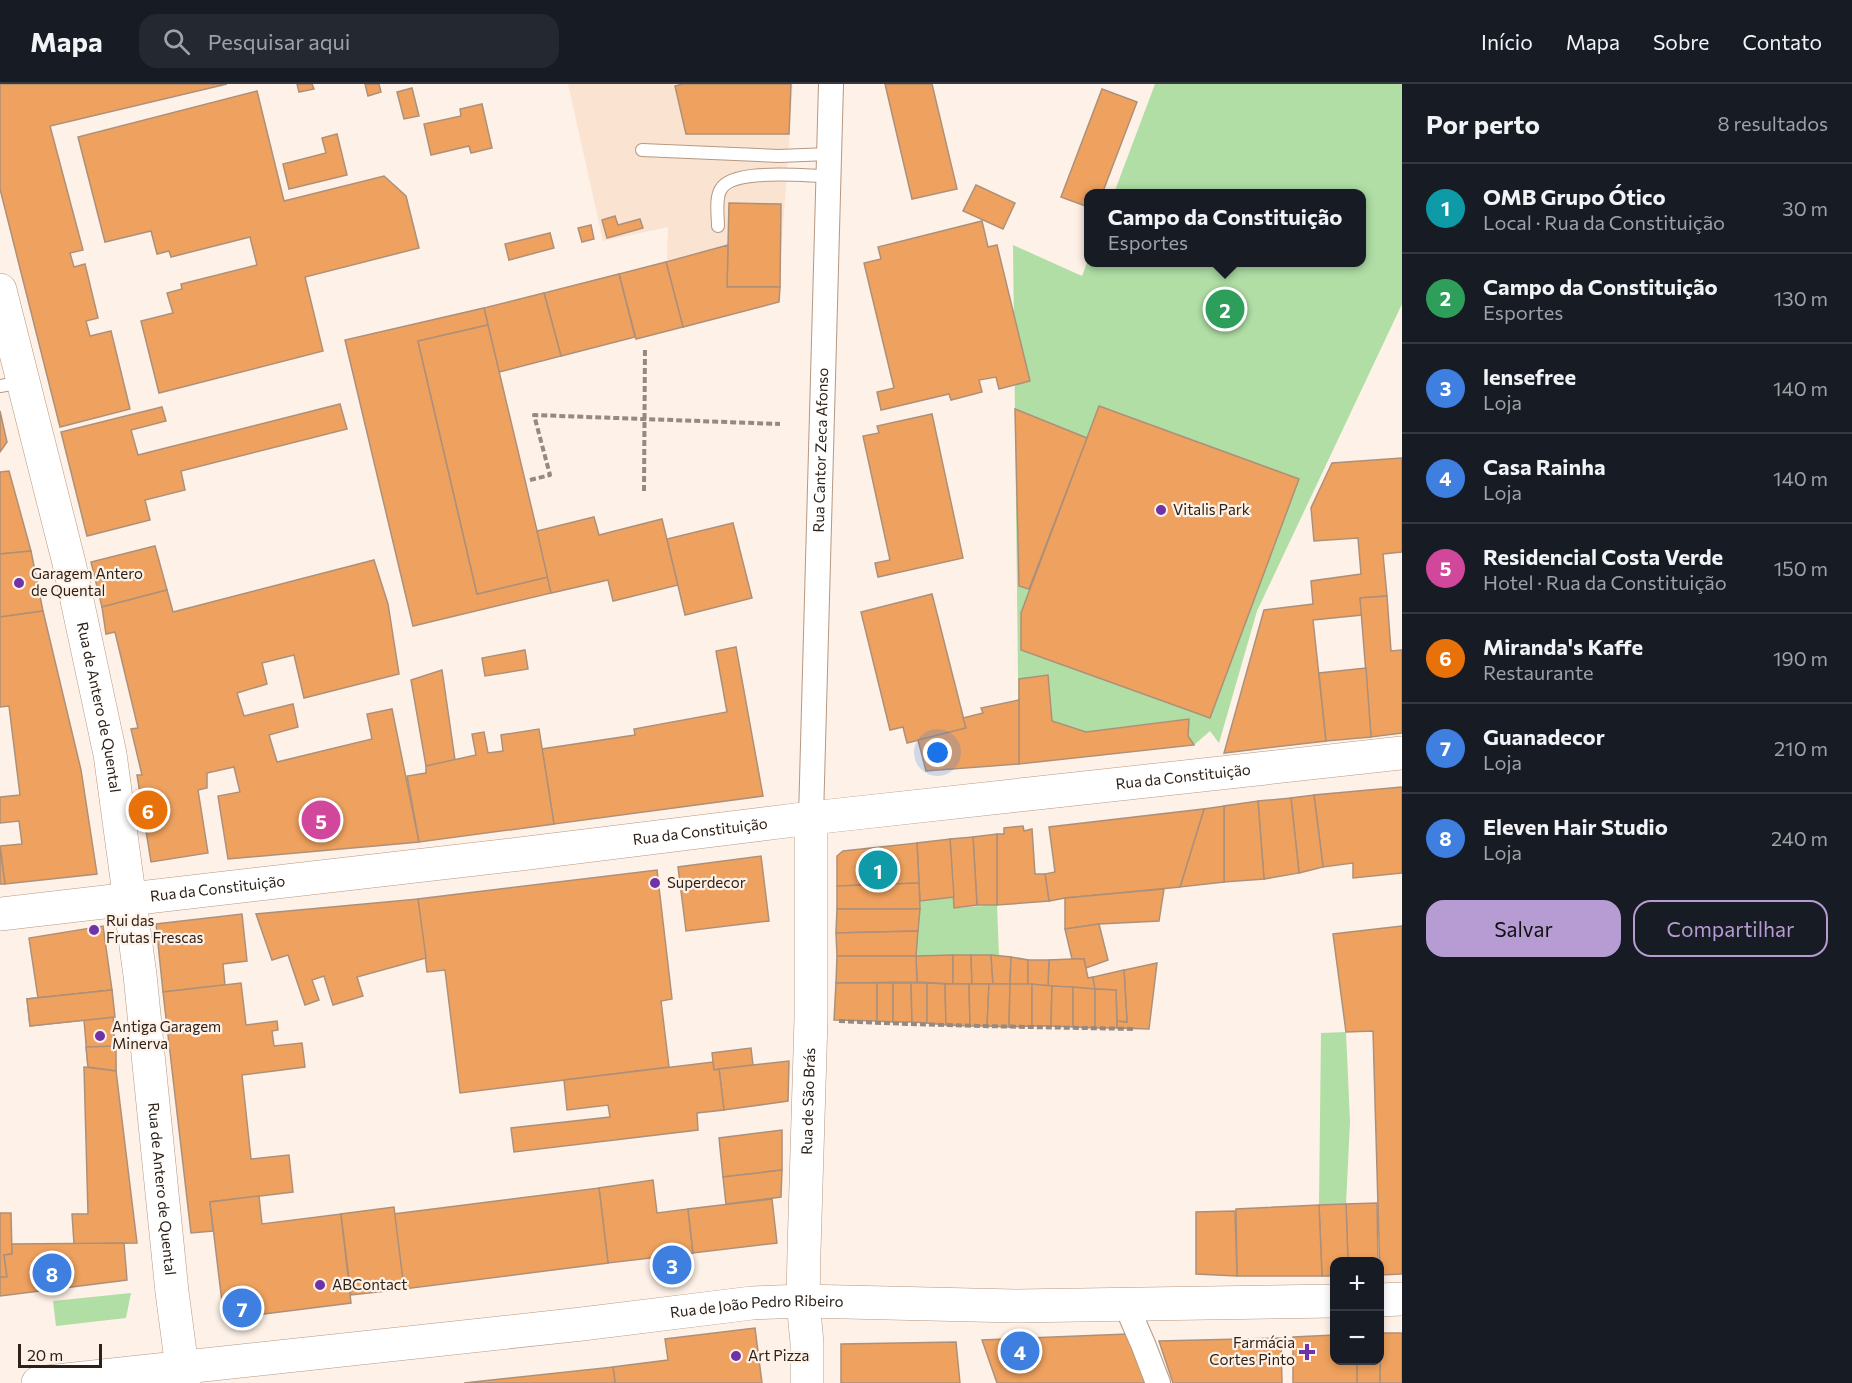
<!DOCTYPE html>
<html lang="pt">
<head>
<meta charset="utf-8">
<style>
  body { margin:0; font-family:Commissioner,sans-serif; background:#242831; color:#f1f3f6 }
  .controls { position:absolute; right:18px; bottom:18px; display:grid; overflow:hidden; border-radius:12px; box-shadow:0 3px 9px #0003 }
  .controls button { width:54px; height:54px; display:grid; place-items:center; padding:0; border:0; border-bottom:2px solid #363941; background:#171b24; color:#f1f3f6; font:30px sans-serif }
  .scale { position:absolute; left:18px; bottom:15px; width:84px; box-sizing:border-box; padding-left:6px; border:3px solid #2d2118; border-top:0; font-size:16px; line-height:21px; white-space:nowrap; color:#2d2118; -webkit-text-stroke:4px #fef1e7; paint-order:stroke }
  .you { position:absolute; left:938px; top:669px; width:21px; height:21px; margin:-15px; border:4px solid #fff; border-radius:50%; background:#1a73e8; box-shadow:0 0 0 9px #1a73e833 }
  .badge { display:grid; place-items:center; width:39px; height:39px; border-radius:50%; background:#b69cd2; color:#fff; font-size:20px; font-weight:700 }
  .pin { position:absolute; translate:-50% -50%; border:3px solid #fff; box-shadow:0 2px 6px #0006 }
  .popup { position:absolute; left:1084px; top:105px; width:282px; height:78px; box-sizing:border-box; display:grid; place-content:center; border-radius:12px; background:#171b24; filter:drop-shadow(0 2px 4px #0005); font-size:20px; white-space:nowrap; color:#9ea1a6 }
  .popup b { font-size:22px; color:#f1f3f6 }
  .popup::after { content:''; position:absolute; left:50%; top:100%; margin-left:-12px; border:12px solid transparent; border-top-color:#171b24 }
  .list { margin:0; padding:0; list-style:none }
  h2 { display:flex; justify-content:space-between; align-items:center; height:78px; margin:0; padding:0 24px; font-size:26px }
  h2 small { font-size:20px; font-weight:400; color:#9ea1a6 }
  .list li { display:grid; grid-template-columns:39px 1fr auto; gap:18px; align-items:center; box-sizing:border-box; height:90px; padding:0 24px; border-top:2px solid #363941 }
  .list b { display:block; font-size:22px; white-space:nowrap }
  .list p { margin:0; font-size:20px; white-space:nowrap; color:#9ea1a6 }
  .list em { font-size:20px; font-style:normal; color:#9ea1a6 }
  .actions { display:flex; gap:12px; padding:18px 24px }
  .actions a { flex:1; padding:14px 0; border:2px solid #b69cd2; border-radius:18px; text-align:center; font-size:21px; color:#b69cd2 }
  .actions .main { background:#b69cd2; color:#111 }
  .icon { flex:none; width:33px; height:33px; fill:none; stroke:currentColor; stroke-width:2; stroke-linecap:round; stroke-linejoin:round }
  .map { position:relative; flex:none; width:1402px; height:1299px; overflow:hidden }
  header { display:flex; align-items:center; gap:36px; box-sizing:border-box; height:84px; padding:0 30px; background:#171b24; border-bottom:2px solid #363941 }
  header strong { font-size:28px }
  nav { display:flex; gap:33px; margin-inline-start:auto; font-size:21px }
  .search { width:420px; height:54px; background:#242831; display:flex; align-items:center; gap:15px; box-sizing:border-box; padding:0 21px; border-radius:18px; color:#9ea1a6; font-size:22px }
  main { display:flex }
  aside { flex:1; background:#171b24 }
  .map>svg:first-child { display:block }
</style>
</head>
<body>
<header>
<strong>Mapa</strong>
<div class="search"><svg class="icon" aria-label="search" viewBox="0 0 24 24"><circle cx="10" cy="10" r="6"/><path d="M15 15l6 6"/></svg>Pesquisar aqui</div>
<nav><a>Início</a><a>Mapa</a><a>Sobre</a><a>Contato</a></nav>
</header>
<main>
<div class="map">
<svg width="1402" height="1299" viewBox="0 0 1402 1299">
  <rect width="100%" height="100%" fill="#fef1e7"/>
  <path fill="#fae3d1" d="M568 0H793L778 215 683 238 667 177 668 143 603 157Z"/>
  <g fill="#b0dea5">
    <path d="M1155 0H1402V220L1257 527 1219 659 1210 647 1194 661 1019 680 1013 161 1082 192 1088 176V178H1362V110L1114 109Z"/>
    <path d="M954 813 955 824 997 821 999 872H916L920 817Z"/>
    <path d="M1346 948 1350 1038 1346 1120 1319 1121 1321 949Z"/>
    <path d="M131 1209 126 1234 56 1242 53 1217Z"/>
  </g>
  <g fill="#efa25f" stroke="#ae9079" stroke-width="1.5">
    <path d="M0 0H227L50 42 83 166 70 169 74 183 85 180 98 234 86 237 90 252 111 247 130 325 60 343 0 105Z"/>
    <path d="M297 0H312L314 5 299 8Z"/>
    <path d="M365 0H379L381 8 368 12Z"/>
    <path d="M683 0H791L789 50H686L675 2Z"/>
    <path d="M885 0H932L957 105 912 115Z"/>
    <path d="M412 4 419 32 404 35 397 8Z"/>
    <path d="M1102 5 1137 18 1102 110H1088V123L1061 113Z"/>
    <path d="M257 7 284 117 384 92 406 112 419 164 305 193 323 267 159 309 141 237 173 229 167 209 182 205 181 200 257 181 250 153 171 173 169 167 157 170 151 147 105 158 78 53Z"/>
    <path d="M482 20 492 64 471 69 469 62 431 71 424 40 461 32 460 25Z"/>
    <path d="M337 50 347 91 289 105 283 80 326 69 322 54Z"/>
    <path d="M976 101 1015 119 1003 145 963 127Z"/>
    <path d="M729 119 781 120 780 203H727Z"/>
    <path d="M615 132 618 141 640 135 643 144 607 154 602 136Z"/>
    <path d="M982 137 988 163 997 161 1030 297 999 305 996 293 979 296 982 308 951 316 949 310 881 326 877 308 894 304 864 179 881 175 878 163Z"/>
    <path d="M591 141 594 155 582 158 578 144Z"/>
    <path d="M550 149 554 164 509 176 505 160Z"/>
    <path d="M728 161 727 203H780L779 218 683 243 666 178Z"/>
    <path d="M666 178 683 243 636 255 619 190Z"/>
    <path d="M619 190 635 253 561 272 544 209Z"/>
    <path d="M544 209 561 272 499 288 484 224Z"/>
    <path d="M484 224 488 241 418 257 477 510 548 493 551 509 413 542 345 256Z"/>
    <path d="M488 241 548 493 477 510 418 257Z"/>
    <path d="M340 320 347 345 181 387 185 406 145 416 150 436 87 452 61 348 162 323 166 337 131 346 138 371Z"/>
    <path d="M1099 322 1299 395 1210 634 1021 566V529Z"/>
    <path d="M1015 325 1087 354 1029 505 1019 502Z"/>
    <path d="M0 327 7 358 0 368Z"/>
    <path d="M932 330 963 474 878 493 875 479 890 476 863 352 879 349 877 342Z"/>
    <path d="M1402 374V468L1383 470 1387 512 1360 514 1362 531 1313 536 1326 657 1224 669 1264 526 1313 520 1311 497 1361 490 1358 454 1314 457 1311 424 1332 379Z"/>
    <path d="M9 387 31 467 0 470V388Z"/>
    <path d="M594 433 599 451 662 435 678 501 613 517 608 496 551 509 537 447Z"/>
    <path d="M733 439 752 514 685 531 667 455Z"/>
    <path d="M155 462 167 506 102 523 91 478Z"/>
    <path d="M31 467 43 527 0 533V470Z"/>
    <path d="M374 476 388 520 399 590 304 614 294 571 262 579 267 600 237 609 244 632 293 620 298 643 269 651 277 678 372 655 367 630 392 625 419 758 228 775 218 712 240 708 234 683 207 689V704L198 706 208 769 151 778 137 691H142L131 645 138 644 115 548 106 550 102 523 167 506 173 528Z"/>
    <path d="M932 510 966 644 907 659 903 643 890 646 861 528Z"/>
    <path d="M1387 512 1391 567 1402 566V649L1371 653 1360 514Z"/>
    <path d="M43 527 81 686 97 790 5 800 0 762 22 760 19 737 0 739V713L20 711 9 622 0 623V533Z"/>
    <path d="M736 563 763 712 554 740 542 665 635 651 634 645 727 628 716 567Z"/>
    <path d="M525 566 528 585 485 592 482 574Z"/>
    <path d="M1366 584 1371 653 1326 657 1319 589Z"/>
    <path d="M442 586 455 676 426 682 411 596Z"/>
    <path d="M1048 591 1052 637 1086 648 1189 635 1188 652 1194 661 1019 680V595Z"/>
    <path d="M1019 616V680L926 687 918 656 966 644 963 634 983 629 981 624Z"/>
    <path d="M539 645 554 740 419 758 407 692 426 689V682L476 671 472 650 484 648 488 669 503 667 501 651Z"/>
    <path d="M1402 703V789L1353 794V779L1323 783 1314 711Z"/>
    <path d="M1314 711 1323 783 1299 789 1291 714Z"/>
    <path d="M1291 714 1299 789 1264 795 1258 717Z"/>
    <path d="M1258 717 1264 795 1224 798V722Z"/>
    <path d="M1224 722V798L1180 803 1204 725Z"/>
    <path d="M1204 725 1180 803 1065 814 1049 817 1045 790 1055 788 1049 743Z"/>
    <path d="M1023 742 1024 747 1032 745 1035 790H1045L1049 817 997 821V750H1004V744Z"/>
    <path d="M997 750V821H977L973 753Z"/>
    <path d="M973 753 977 821 954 824 950 755Z"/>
    <path d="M950 755 954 813 920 817 917 759Z"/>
    <path d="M917 759 919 799 837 802V772L843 767Z"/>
    <path d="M0 763 5 800H0Z"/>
    <path d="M761 772 769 837 686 847 678 783Z"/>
    <path d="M657 786 672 915 661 917 669 983 460 1009 445 886 427 888 418 815Z"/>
    <path d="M919 799 920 825H837V802Z"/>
    <path d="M1164 805 1159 837 1099 840 1065 845V814Z"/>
    <path d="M418 815 426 874 357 893 363 912 333 921 324 892 312 896 319 916 305 921 288 871 272 876 256 830Z"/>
    <path d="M837 825H920L918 847 836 849Z"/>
    <path d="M242 830 247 877 223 880 225 901 163 908 156 840Z"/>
    <path d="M1099 840 1108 876 1086 884 1084 875H1072L1065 845Z"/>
    <path d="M103 842 112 906 38 914 29 854Z"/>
    <path d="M1402 842V1190L1380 1191 1373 947 1346 948 1333 850Z"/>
    <path d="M918 847 916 872H837L836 849Z"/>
    <path d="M953 871V900L917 898 916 872Z"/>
    <path d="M953 871H971L972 900H953Z"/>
    <path d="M971 871H991L993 900H972Z"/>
    <path d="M991 871 1011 873 1010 900H993Z"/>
    <path d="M837 872H916L917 898 836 899Z"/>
    <path d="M1011 873 1028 876V901L1010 900Z"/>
    <path d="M1072 875H1084L1088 894 1093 893 1095 905 1048 902 1049 876Z"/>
    <path d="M1028 876H1049L1048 902 1028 901Z"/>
    <path d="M1157 879 1149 945 1117 944V937L1127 938 1124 886Z"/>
    <path d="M1124 886 1127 938 1117 937 1116 906 1095 905 1093 893Z"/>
    <path d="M241 899 246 941 277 937 278 946 272 947 274 962 302 959 305 983 242 991 251 1075 289 1071 293 1108 210 1118 213 1147 191 1149 163 908Z"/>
    <path d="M836 899H877V937L834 936Z"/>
    <path d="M877 899H893V938L877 937Z"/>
    <path d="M893 899H911L912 938H893Z"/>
    <path d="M911 899H927V939L912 938Z"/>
    <path d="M927 899 945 900 946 941 927 939Z"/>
    <path d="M945 900H969L970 942 946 941Z"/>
    <path d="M969 900H989L987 942H970Z"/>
    <path d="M989 900H1010L1009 943 987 942Z"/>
    <path d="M1010 900H1032V942L1009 943Z"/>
    <path d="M1032 900 1052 902 1051 942H1032Z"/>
    <path d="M1052 902 1073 903V943L1051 942Z"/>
    <path d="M1073 903 1095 905V944L1073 943Z"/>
    <path d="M1095 905 1116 906 1117 944H1095Z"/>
    <path d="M112 906 116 987 88 983 84 936 30 942 27 915Z"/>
    <path d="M112 906 115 933 30 942 27 915Z"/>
    <path d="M116 962V987L88 983 86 963Z"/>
    <path d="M751 964 753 981 714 986 712 969Z"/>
    <path d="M789 977 788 1017 724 1026 719 985Z"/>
    <path d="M713 978 714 986 719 985 724 1026 697 1029 698 1046 514 1068 511 1044 610 1033 608 1021 567 1026 564 996Z"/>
    <path d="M84 983 116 987 137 1159 74 1160 72 1130H88Z"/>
    <path d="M782 1046V1086L723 1093 719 1054Z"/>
    <path d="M782 1086 781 1113 726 1120 723 1093Z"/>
    <path d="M653 1096 657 1129 688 1125 693 1169 608 1179 599 1104Z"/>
    <path d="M599 1104 608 1179 404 1205 394 1130Z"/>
    <path d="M259 1112 262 1140 341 1130 351 1219 224 1235 210 1118Z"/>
    <path d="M772 1115 777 1159 693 1169 688 1125Z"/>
    <path d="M1377 1119 1378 1178H1348L1346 1120Z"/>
    <path d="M1346 1120 1348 1178H1334V1192H1322L1319 1121Z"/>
    <path d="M1319 1121 1322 1192H1237L1236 1125Z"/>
    <path d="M394 1123 404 1205 351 1211 341 1130Z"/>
    <path d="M1235 1127 1237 1192 1196 1190V1128Z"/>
    <path d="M0 1129H11L12 1170 4 1171 7 1193H0Z"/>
    <path d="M124 1159 127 1196 0 1212V1193H7L4 1171 12 1170V1160Z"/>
    <path d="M755 1244 762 1299H615L613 1283 668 1276 665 1255Z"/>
    <rect x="1380" y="1249" width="22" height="50"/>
    <path d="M1380 1249V1299H1357V1276H1380Z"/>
    <path d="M1127 1250 1146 1299H997L982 1256Z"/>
    <path d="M1334 1251V1276H1357V1299H1293V1253Z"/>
    <path d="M1281 1254 1282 1299H1173L1159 1257Z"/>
    <path d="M956 1258 960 1299H841V1260Z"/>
    <path d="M613 1283 615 1299H464Z"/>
  </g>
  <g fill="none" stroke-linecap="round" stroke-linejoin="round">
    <defs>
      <g id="lane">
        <path d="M642 66 779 72 829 70"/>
        <path d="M718 142C718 132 715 114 721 105 733 84 804 92 828 92"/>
        <path d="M0 302 22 298"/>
      </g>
      <g id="street">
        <path id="s1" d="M811 734 831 0"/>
        <path d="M1126 1221 1143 1260 1158 1299"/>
      </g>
      <g id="secondary">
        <path id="s2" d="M0 206 69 479 110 670 140 891 172 1208 184 1299"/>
        <path id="s3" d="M0 830 520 770 811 734 1402 669"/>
        <path d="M1380 1216 1402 1215"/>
        <path id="s4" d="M38 1299 582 1240 752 1219 803 1217 1015 1222 1334 1217"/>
        <path id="s5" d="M807 1299V1259L803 1217 804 1167 811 935V734"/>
      </g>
    </defs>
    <use href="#lane" stroke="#b69881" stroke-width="14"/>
    <use href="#street" stroke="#b69881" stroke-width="26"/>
    <use href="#secondary" stroke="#b69881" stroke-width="34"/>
    <g stroke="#968980" stroke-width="4" stroke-dasharray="6 3" stroke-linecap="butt">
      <path d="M530 396 550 391 534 331 780 340"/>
      <path d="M644 407 645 263"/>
      <path d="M839 937C938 942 1036 943 1135 945"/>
    </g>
    <use href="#lane" stroke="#fff" stroke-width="12"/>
    <use href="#street" stroke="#fff" stroke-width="24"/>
    <use href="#secondary" stroke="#fff" stroke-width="33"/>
  </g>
  <g fill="#6f32a7" stroke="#fef1e7" stroke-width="2">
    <circle cx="1161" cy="426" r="6"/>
    <circle cx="19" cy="499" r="6"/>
    <circle cx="655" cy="799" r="6"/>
    <circle cx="94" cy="846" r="6"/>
    <circle cx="100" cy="952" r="6"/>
    <circle cx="320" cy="1201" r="6"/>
    <path d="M1304 1259h6v6h6v6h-6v6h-6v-6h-6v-6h6z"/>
    <circle cx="736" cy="1272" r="6"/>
  </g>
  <g text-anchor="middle" stroke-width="4.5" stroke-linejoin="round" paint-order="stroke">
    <g font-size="15" fill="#2d2118" stroke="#fef1e7">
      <text dy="5" stroke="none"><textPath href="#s1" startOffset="368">Rua Cantor Zeca Afonso</textPath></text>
      <text dy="5" stroke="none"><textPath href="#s2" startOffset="429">Rua de Antero de Quental</textPath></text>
      <text dy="5" stroke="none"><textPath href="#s3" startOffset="1191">Rua da Constituição</textPath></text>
      <text dy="5" stroke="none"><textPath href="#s3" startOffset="705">Rua da Constituição</textPath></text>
      <text dy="5" stroke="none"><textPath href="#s3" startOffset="219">Rua da Constituição</textPath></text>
      <text dy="5" stroke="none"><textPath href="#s5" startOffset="282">Rua de São Brás</textPath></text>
      <text dy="5" stroke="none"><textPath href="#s2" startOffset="915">Rua de Antero de Quental</textPath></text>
      <text dy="5" stroke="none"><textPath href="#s4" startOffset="723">Rua de João Pedro Ribeiro</textPath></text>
    </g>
    <g font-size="15" fill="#2d2118" stroke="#fef1e7" text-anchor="start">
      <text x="1173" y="431">Vitalis Park</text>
      <text x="31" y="495">Garagem Antero<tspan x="31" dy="17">de Quental</tspan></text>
      <text x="667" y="804">Superdecor</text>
      <text x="106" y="842">Rui das<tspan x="106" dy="17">Frutas Frescas</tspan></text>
      <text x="112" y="948">Antiga Garagem<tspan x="112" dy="17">Minerva</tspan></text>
      <text x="332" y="1206">ABContact</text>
      <text x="1295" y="1264" text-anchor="end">Farmácia<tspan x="1295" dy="17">Cortes Pinto</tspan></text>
      <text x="748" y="1277">Art Pizza</text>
    </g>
  </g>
</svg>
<div class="controls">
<button>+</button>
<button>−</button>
</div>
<div class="scale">20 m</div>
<div class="you"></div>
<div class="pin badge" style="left:878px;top:786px;background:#0f9aa8">1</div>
<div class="pin badge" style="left:1225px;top:225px;background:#2e9e5b">2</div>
<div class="popup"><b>Campo da Constituição</b>Esportes</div>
<div class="pin badge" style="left:672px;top:1181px;background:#3f7fe0">3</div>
<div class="pin badge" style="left:1020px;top:1267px;background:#3f7fe0">4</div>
<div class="pin badge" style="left:321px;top:736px;background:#d1479c">5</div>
<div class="pin badge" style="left:148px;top:726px;background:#e8710a">6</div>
<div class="pin badge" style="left:242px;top:1224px;background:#3f7fe0">7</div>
<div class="pin badge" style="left:52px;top:1189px;background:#3f7fe0">8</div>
</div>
<aside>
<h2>Por perto<small>8 resultados</small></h2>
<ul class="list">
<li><span class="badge" style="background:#0f9aa8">1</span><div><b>OMB Grupo Ótico</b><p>Local · Rua da Constituição</p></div><em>30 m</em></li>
<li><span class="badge" style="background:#2e9e5b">2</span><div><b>Campo da Constituição</b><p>Esportes</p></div><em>130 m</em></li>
<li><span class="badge" style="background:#3f7fe0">3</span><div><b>lensefree</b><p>Loja</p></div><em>140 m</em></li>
<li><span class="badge" style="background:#3f7fe0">4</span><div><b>Casa Rainha</b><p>Loja</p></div><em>140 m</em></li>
<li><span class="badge" style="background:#d1479c">5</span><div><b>Residencial Costa Verde</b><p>Hotel · Rua da Constituição</p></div><em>150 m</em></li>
<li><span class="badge" style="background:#e8710a">6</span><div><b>Miranda's Kaffe</b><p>Restaurante</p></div><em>190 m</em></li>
<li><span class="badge" style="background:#3f7fe0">7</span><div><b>Guanadecor</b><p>Loja</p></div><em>210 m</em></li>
<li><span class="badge" style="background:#3f7fe0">8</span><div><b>Eleven Hair Studio</b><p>Loja</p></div><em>240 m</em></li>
</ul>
<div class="actions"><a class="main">Salvar</a><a>Compartilhar</a></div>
</aside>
</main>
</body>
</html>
